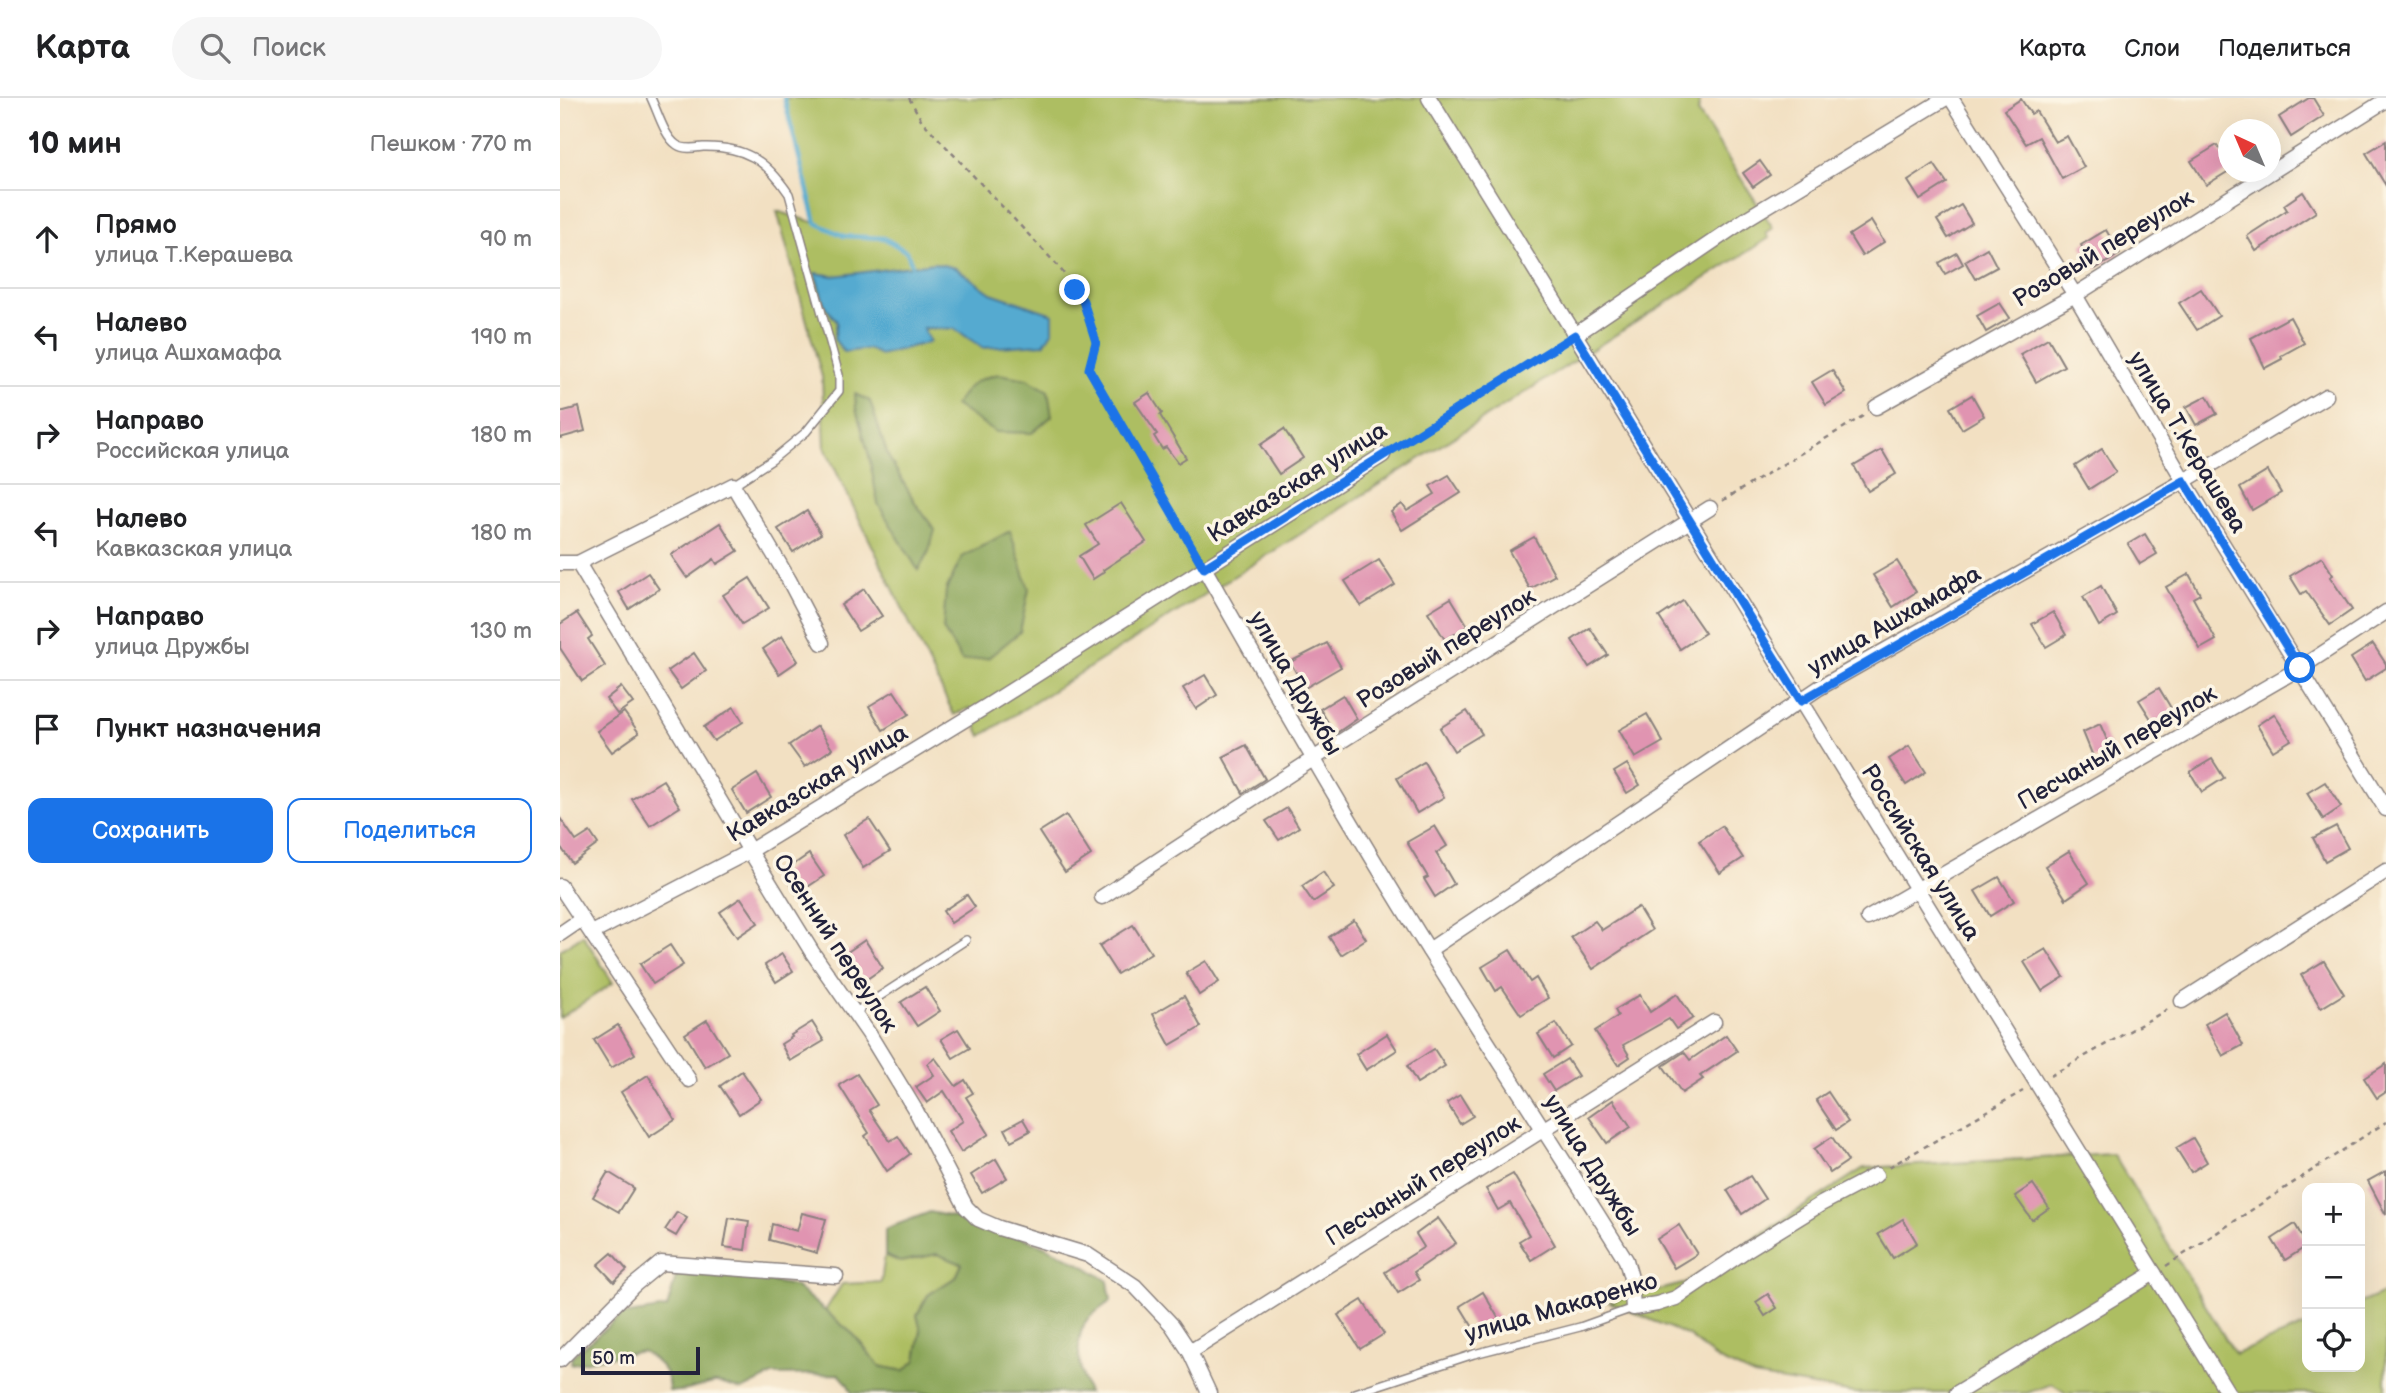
<!DOCTYPE html>
<html lang="ru">
<head>
<meta charset="utf-8">
<style>
  body { margin:0; font-family:"Balsamiq Sans",sans-serif; background:#f6f6f6; color:#202124 }
  .controls { position:absolute; right:21px; bottom:21px; display:grid; overflow:hidden; border-radius:14px; box-shadow:0 7px 28px #0002 }
  .controls button { width:63px; height:63px; display:grid; place-items:center; padding:0; border:0; border-bottom:2px solid #e0e0e0; background:#fff; color:#202124; font:35px sans-serif }
  .compass { position:absolute; left:1658px; top:21px; width:63px; height:63px; border-radius:50%; background:#fff; box-shadow:0 7px 28px #0002; rotate:316deg }
  .scale { position:absolute; left:21px; bottom:18px; width:119px; box-sizing:border-box; padding-left:7px; border:4px solid #22223b; border-top:0; font-size:19px; line-height:24px; white-space:nowrap; color:#22223b; -webkit-text-stroke:5px #fcf5e5; paint-order:stroke }
  .stop { position:absolute; width:21px; height:21px; margin:-16px; border:5px solid #1a73e8; border-radius:50%; background:#fff }
  .stop.end { background:#1a73e8; border-color:#fff; box-shadow:0 2px 7px #0008 }
  .list { margin:0; padding:0; list-style:none }
  h2 { display:flex; justify-content:space-between; align-items:center; height:91px; margin:0; padding:0 28px; font-size:30px }
  h2 small { font-size:23px; font-weight:400; color:#757577 }
  .list li { display:grid; grid-template-columns:46px 1fr auto; gap:21px; align-items:center; box-sizing:border-box; height:98px; padding:0 28px; border-top:2px solid #e0e0e0 }
  .list b { display:block; font-size:26px; white-space:nowrap }
  .list p { margin:0; font-size:23px; white-space:nowrap; color:#757577 }
  .list em { font-size:23px; font-style:normal; color:#757577 }
  .actions { display:flex; gap:14px; padding:21px 28px }
  .actions a { flex:1; padding:16px 0; border:2px solid #1a73e8; border-radius:14px; text-align:center; font-size:24px; color:#1a73e8 }
  .actions .main { background:#1a73e8; color:#fff }
  .icon { flex:none; width:38px; height:38px; fill:none; stroke:currentColor; stroke-width:2; stroke-linecap:round; stroke-linejoin:round }
  .map { position:relative; flex:none; width:1826px; height:1295px; overflow:hidden }
  header { display:flex; align-items:center; gap:42px; box-sizing:border-box; height:98px; padding:0 35px; background:#fff; border-bottom:2px solid #e0e0e0 }
  header strong { font-size:33px }
  nav { display:flex; gap:38px; margin-inline-start:auto; font-size:24px }
  .search { width:490px; height:63px; background:#f6f6f6; display:flex; align-items:center; gap:18px; box-sizing:border-box; padding:0 24px; border-radius:38px; color:#757577; font-size:26px }
  main { display:flex }
  aside { flex:1; background:#fff }
  .map>svg:first-child { display:block }
</style>
</head>
<body>
<header>
<strong>Карта</strong>
<div class="search"><svg class="icon" aria-label="search" viewBox="0 0 24 24"><circle cx="10" cy="10" r="6"/><path d="M15 15l6 6"/></svg>Поиск</div>
<nav><a>Карта</a><a>Слои</a><a>Поделиться</a></nav>
</header>
<main>
<aside>
<h2>10 мин<small>Пешком · 770 m</small></h2>
<ul class="list">
<li><svg class="icon" aria-label="ahead" viewBox="0 0 24 24"><path d="M12 20V5M6 11l6-6 6 6"/></svg><div><b>Прямо</b><p>улица Т.Керашева</p></div><em>90 m</em></li>
<li><svg class="icon" aria-label="left" viewBox="0 0 24 24"><path d="M17 20v-9H6M10 6l-5 5 5 5"/></svg><div><b>Налево</b><p>улица Ашхамафа</p></div><em>190 m</em></li>
<li><svg class="icon" aria-label="right" viewBox="0 0 24 24"><path d="M7 20v-9h11M14 6l5 5-5 5"/></svg><div><b>Направо</b><p>Российская улица</p></div><em>180 m</em></li>
<li><svg class="icon" aria-label="left" viewBox="0 0 24 24"><path d="M17 20v-9H6M10 6l-5 5 5 5"/></svg><div><b>Налево</b><p>Кавказcкая улица</p></div><em>180 m</em></li>
<li><svg class="icon" aria-label="right" viewBox="0 0 24 24"><path d="M7 20v-9h11M14 6l5 5-5 5"/></svg><div><b>Направо</b><p>улица Дружбы</p></div><em>130 m</em></li>
<li><svg class="icon" aria-label="arrive" viewBox="0 0 24 24"><path d="M6 21V4h12l-3 4 3 4H6"/></svg><div><b>Пункт назначения</b></div></li>
</ul>
<div class="actions"><a class="main">Сохранить</a><a>Поделиться</a></div>
</aside>
<div class="map">
<svg width="1826" height="1295" viewBox="0 0 1826 1295">
  <rect width="100%" height="100%" fill="#fcf5e5"/>
  <filter id="ink" filterUnits="userSpaceOnUse"><feTurbulence type="fractalNoise" baseFrequency=".0143" numOctaves="2"/><feDisplacementMap in="SourceGraphic" scale="14" xChannelSelector="R" yChannelSelector="G"/><feConvolveMatrix kernelMatrix="1 2 1 2 8 2 1 2 1" color-interpolation-filters="sRGB"/></filter>
  <filter id="wash" filterUnits="userSpaceOnUse"><feTurbulence type="fractalNoise" baseFrequency=".00686" numOctaves="4" result="noise"/><feDisplacementMap in="SourceGraphic" scale="28" xChannelSelector="R" yChannelSelector="G"/><feGaussianBlur stdDeviation="1.57" result="paint"/><feColorMatrix in="noise" values="0 0 0 0 0 0 0 0 0 0 0 0 0 0 0 0 0 1.4 0 .05"/><feComposite in="paint" operator="in"/></filter>
  <g filter="url(#wash)">
    <rect width="100%" height="100%" fill="#f2e0c2"/>
    <g fill="#adbe62" stroke="#68704e" stroke-width="2" fill-rule="evenodd">
      <path d="M224 0H1140L1138 14 1213 130 1206 135 1209 140 421 638 409 610 394 617 265 350 262 279 217 113 256 125ZM256 176 269 177 275 221 265 208Z"/>
      <path d="M23 837 53 885 0 920V852Z"/>
      <path d="M1553 1056 1675 1256 1747 1227V1269H1800V1205L1826 1194V1295H1506L1492 1286 1467 1295H1294L1194 1278 1157 1261 1129 1238 1049 1204 1123 1186 1304 1070Z"/>
      <path d="M377 1156 402 1166 396 1179 368 1197 357 1217 361 1233 356 1263 344 1273 319 1268 294 1237 265 1213 282 1186 321 1184 325 1157 341 1164Z"/>
    </g>
    <g fill="#8aa558" stroke="#56644a" stroke-width="2">
      <path d="M439 276 467 281 488 293 492 318 472 335 435 334 395 307C409 286 415 281 439 276Z"/>
      <path d="M295 296 310 303 328 358 356 406 375 432 368 456 358 472 318 406 309 358 296 311Z"/>
      <path d="M450 433 469 491 460 534 428 560 402 563 383 531 386 492 402 459Z"/>
      <path d="M370 1114C433 1127 495 1146 548 1183L551 1203C544 1208 535 1214 529 1220 511 1240 520 1273 528 1295H292L287 1285 279 1276 212 1277 182 1292C174 1290 162 1284 154 1285 137 1288 126 1295 109 1293 108 1270 100 1266 82 1253L11 1266 12 1258 62 1217 107 1210 118 1171H143L235 1188 294 1237 319 1268 344 1273 356 1262 361 1233 357 1217 368 1197 396 1179 402 1166 377 1156 340 1164 325 1157V1131Z"/>
    </g>
    <path fill="#54aad0" stroke="#3b6686" stroke-width="2" d="M374 165 396 170 431 195 493 216V232L484 246 423 250 395 231 363 230 370 244 320 257 309 251 284 254 274 241 277 224 265 208 255 175 274 178Z"/>
    <g fill="none" stroke-linecap="round" stroke-linejoin="round">
      <path stroke="#54aad0" stroke-width="4.5" d="M224 0 256 125 284 138 324 140 347 154 352 167"/>
    </g>
    <g id="blocks">
      <g fill="#e094b1">
        <path d="M1749 0H1753L1764 18 1731 39 1719 19Z"/>
        <path d="M1461 1 1471 16 1476 13 1495 44 1507 38 1524 69 1502 81 1479 39 1466 46 1444 12Z"/>
        <path d="M1826 43V88L1806 55Z"/>
        <path d="M1657 47 1669 65V73L1646 87 1631 63Z"/>
        <path d="M1200 63 1210 77 1193 89 1183 75Z"/>
        <path d="M1374 66 1387 85 1360 102 1348 83Z"/>
        <path d="M1743 94 1756 114 1696 153 1687 138 1727 112 1724 107Z"/>
        <path d="M1401 107 1412 125 1388 140 1377 122Z"/>
        <path d="M1311 123 1324 144 1302 158 1289 137Z"/>
        <path d="M1546 132 1560 156 1535 171 1521 147Z"/>
        <path d="M1427 150 1437 169 1415 181 1405 163Z"/>
        <path d="M1397 155 1403 166 1385 176 1379 165Z"/>
        <path d="M1641 191 1659 218 1637 232 1619 205Z"/>
        <path d="M1440 205 1450 220 1426 234 1417 218Z"/>
        <path d="M1730 219 1744 245 1721 258 1722 261 1705 270 1691 240Z"/>
        <path d="M1488 240 1504 268 1476 284 1460 256Z"/>
        <path d="M1272 272 1286 295 1266 307 1252 284Z"/>
        <path d="M589 295 602 315 600 317 626 360 618 365 606 349 602 351 594 338 597 336 575 304Z"/>
        <path d="M1412 297 1424 318 1402 331 1390 310Z"/>
        <path d="M1647 298 1657 316 1636 327 1626 309Z"/>
        <path d="M19 309 25 333 0 340V314Z"/>
        <path d="M724 331 743 360 719 376 700 347Z"/>
        <path d="M1542 351 1556 374 1529 391 1515 368Z"/>
        <path d="M1322 352 1336 376 1308 393 1294 368Z"/>
        <path d="M1708 373 1721 395 1692 412 1680 390Z"/>
        <path d="M889 377 901 395 842 432 831 414 842 406 847 413 875 396 870 388Z"/>
        <path d="M561 405 586 444 543 472 544 474 533 481 519 458 538 446 526 427Z"/>
        <path d="M247 413 261 436 233 454 218 431Z"/>
        <path d="M160 425 178 453 157 466 154 461 127 480 111 457Z"/>
        <path d="M1585 436 1597 456 1580 466 1568 446Z"/>
        <path d="M974 439 995 477 970 491 949 453Z"/>
        <path d="M1762 459 1773 477 1770 479 1792 512 1770 527 1746 493 1741 496 1730 478Z"/>
        <path d="M819 462 835 487 801 508 785 483Z"/>
        <path d="M1337 463 1356 494 1333 509 1313 477Z"/>
        <path d="M88 475 99 491 69 511 59 494Z"/>
        <path d="M1629 476 1640 496 1633 500 1656 542 1640 551 1606 489Z"/>
        <path d="M190 480 209 510 182 526 163 497Z"/>
        <path d="M1541 488 1557 517 1539 528 1523 499Z"/>
        <path d="M304 491 322 518 298 533 281 507Z"/>
        <path d="M891 500 908 528 885 542 868 514Z"/>
        <path d="M1123 503 1145 535 1120 551 1099 519Z"/>
        <path d="M1493 514 1506 537 1486 549 1472 526Z"/>
        <path d="M17 515 32 538 28 541 45 568 22 583 0 550V526Z"/>
        <path d="M1030 530 1048 557 1029 569 1012 542Z"/>
        <path d="M222 538 238 563 219 576 203 551Z"/>
        <path d="M767 545 781 569 745 590 730 564Z"/>
        <path d="M1813 546 1826 566V570L1805 583 1791 560Z"/>
        <path d="M134 555 146 573 121 591 108 573Z"/>
        <path d="M645 577 657 597 636 611 623 590Z"/>
        <path d="M61 589 73 605 57 616 46 601Z"/>
        <path d="M1599 590 1614 615 1595 627 1579 602Z"/>
        <path d="M334 593 349 616 323 632 309 608Z"/>
        <path d="M783 597 797 621 775 636 760 611Z"/>
        <path d="M174 609 183 624 154 643 144 629Z"/>
        <path d="M907 613 922 636 894 653 880 630Z"/>
        <path d="M64 614 79 635 52 654 37 633Z"/>
        <path d="M1087 616 1103 644 1075 660 1059 632Z"/>
        <path d="M1714 616 1731 642 1713 653 1697 627Z"/>
        <path d="M1540 626 1552 653 1534 661 1523 634Z"/>
        <path d="M257 628 272 651 245 669 229 647Z"/>
        <path d="M686 647 705 681 683 695 663 659Z"/>
        <path d="M1349 648 1366 674 1346 687 1329 661Z"/>
        <path d="M1652 661 1664 680 1642 694 1630 674Z"/>
        <path d="M864 664 884 699 857 715 837 680Z"/>
        <path d="M1067 666 1080 687 1067 695 1054 674Z"/>
        <path d="M197 676 211 699 186 715 172 692Z"/>
        <path d="M103 682 120 709 90 728 72 701Z"/>
        <path d="M1765 684 1781 709 1763 721 1747 695Z"/>
        <path d="M727 710 739 729 719 742 706 723Z"/>
        <path d="M506 717 531 757 505 774 479 734Z"/>
        <path d="M0 720 16 743 30 734 38 746 12 765 0 748Z"/>
        <path d="M309 721 330 753 303 770 283 737Z"/>
        <path d="M875 728 887 748 876 755 894 786 875 799 864 781 868 779 847 744Z"/>
        <path d="M1162 728 1183 760 1160 775 1139 743Z"/>
        <path d="M1776 728 1788 750 1765 763 1753 740Z"/>
        <path d="M1509 753 1529 785 1506 801 1485 768Z"/>
        <path d="M249 756 264 778 237 796 223 774Z"/>
        <path d="M763 774 774 790 753 804 742 788Z"/>
        <path d="M1439 779 1454 803 1430 818 1415 793Z"/>
        <path d="M407 797 415 809 391 825 383 813Z"/>
        <path d="M181 800 198 825 177 839 160 814Z"/>
        <path d="M1078 809 1092 832 1033 871 1011 839 1035 823 1042 832Z"/>
        <path d="M794 822 806 841 781 857 769 839Z"/>
        <path d="M573 827 591 855 557 876 539 848Z"/>
        <path d="M305 842 323 870 304 883 286 855Z"/>
        <path d="M110 847 123 867 93 886 80 866Z"/>
        <path d="M1486 851 1504 879 1482 893 1464 864Z"/>
        <path d="M950 852 970 884 976 880 988 900 961 917 942 889 936 893 922 869Z"/>
        <path d="M222 856 233 873 216 884 205 867Z"/>
        <path d="M646 863 659 884 639 897 626 875Z"/>
        <path d="M1764 863 1784 896 1761 910 1741 877Z"/>
        <path d="M365 889 380 913 357 928 341 904Z"/>
        <path d="M1117 896 1133 920 1116 931 1109 921 1063 947 1070 959 1058 967 1035 933 1058 918 1055 912 1080 897 1090 914Z"/>
        <path d="M624 898 641 929 610 947 593 916Z"/>
        <path d="M1665 914 1683 947 1663 958 1645 926Z"/>
        <path d="M147 922 168 955 145 969 125 936Z"/>
        <path d="M252 924 264 943 230 963 221 946 232 939 231 937Z"/>
        <path d="M996 925 1011 948 993 960 978 936Z"/>
        <path d="M58 927 75 956 51 970 34 942Z"/>
        <path d="M398 931 410 950 393 960 381 941Z"/>
        <path d="M827 936 837 952 806 972 796 956Z"/>
        <path d="M1166 937 1177 953 1140 978 1143 981 1122 995 1103 968 1124 954 1130 962Z"/>
        <path d="M874 951 885 968 857 985 847 968Z"/>
        <path d="M375 960 396 988 405 982 413 995 406 999 429 1036 401 1054 388 1033 403 1023 384 993 367 1005 356 989 374 977 367 966Z"/>
        <path d="M1007 961 1018 978 994 993 983 976Z"/>
        <path d="M1826 966V994L1817 1000 1804 980Z"/>
        <path d="M182 973 201 1001 179 1016 160 988Z"/>
        <path d="M297 976 317 1007 309 1012 330 1043 338 1038 350 1056 327 1073 305 1038 309 1035 279 987Z"/>
        <path d="M88 977 115 1022 89 1039 61 994Z"/>
        <path d="M1268 994 1288 1024 1276 1032 1256 1002Z"/>
        <path d="M900 997 913 1018 900 1026 887 1005Z"/>
        <path d="M1053 1002 1071 1029 1047 1045 1029 1019Z"/>
        <path d="M463 1021 470 1033 451 1043 445 1031Z"/>
        <path d="M1272 1039 1288 1063 1270 1075 1254 1051Z"/>
        <path d="M1633 1040 1647 1064 1631 1074 1616 1050Z"/>
        <path d="M436 1061 447 1080 422 1095 411 1077Z"/>
        <path d="M1826 1073V1117L1808 1083Z"/>
        <path d="M48 1074 74 1090 59 1114 33 1099Z"/>
        <path d="M953 1076 995 1147 971 1162 959 1143 969 1137 950 1105 938 1112 926 1091Z"/>
        <path d="M1190 1078 1205 1101 1182 1116 1167 1092Z"/>
        <path d="M1473 1086 1489 1110 1472 1122 1455 1098Z"/>
        <path d="M117 1114 127 1120 116 1138 105 1132Z"/>
        <path d="M242 1115 266 1121 257 1155 209 1142 212 1126 237 1133Z"/>
        <path d="M169 1120 189 1123 185 1152 164 1149Z"/>
        <path d="M878 1120 896 1145 854 1174 859 1182 838 1195 825 1174 864 1149 856 1136Z"/>
        <path d="M1343 1121 1357 1145 1333 1160 1318 1136Z"/>
        <path d="M1735 1126 1747 1148 1725 1162 1712 1141Z"/>
        <path d="M1119 1127 1137 1156 1114 1170 1097 1141Z"/>
        <path d="M52 1155 67 1172 54 1184 38 1167Z"/>
        <path d="M923 1194 940 1223 917 1236 900 1208Z"/>
        <path d="M1208 1196 1217 1210 1205 1218 1196 1204Z"/>
        <path d="M802 1202 824 1236 800 1251 778 1217Z"/>
      </g>
    </g>
  </g>
  <g filter="url(#ink)">
    <use href="#blocks" fill-opacity="0" stroke="#8a817e" stroke-width="2"/>
    <g fill="none" stroke-linecap="round" stroke-linejoin="round">
      <defs>
        <g id="lane">
          <path d="M91 0C98 14 104 38 117 47 124 52 135 50 143 49 185 48 206 62 229 96L279 277V293L246 334 212 362 173 387"/>
          <path d="M294 915 406 842"/>
          <path d="M795 1295 914 1256 1020 1229 1073 1210"/>
        </g>
        <g id="street">
          <path d="M869 0 1668 1295"/>
          <path d="M1391 0 1515 197 1624 383 1826 711"/>
          <path d="M1015 237 1189 119 1386 0"/>
          <path d="M1316 309 1515 197 1826 2"/>
          <path d="M0 465H18L173 387 229 482 262 545"/>
          <path d="M18 465 190 753 252 854 309 936 356 1013 406 1109 418 1121 439 1130 528 1157 575 1188 612 1227 630 1254 649 1295"/>
          <path d="M644 470C717 599 791 728 870 854 935 957 1002 1059 1066 1162L1071 1180 1073 1210 1097 1206 1116 1200 1188 1151 1261 1106 1316 1077"/>
          <path d="M0 788 129 982"/>
          <path d="M542 799 753 661 1150 410"/>
          <path d="M1308 820 1740 570 1826 514"/>
          <path d="M32 835 190 753 427 608 823 357"/>
          <path d="M0 836 22 821"/>
          <path d="M869 852 1259 590 1624 383 1766 298"/>
          <path d="M1622 903 1826 773"/>
          <path d="M630 1254 1154 924"/>
          <path d="M0 1262 73 1188 101 1165 276 1178"/>
          <path d="M1397 1295 1594 1175"/>
        </g>
      </defs>
      <use href="#lane" stroke="#8a817e" stroke-width="10"/>
      <use href="#street" stroke="#8a817e" stroke-width="17"/>
      <g stroke="#8a817e" stroke-width="2.5" stroke-dasharray="5 5" stroke-linecap="butt">
        <path d="M349 0 362 23 499 169 523 203 536 244 529 271 636 456"/>
        <path d="M835 350 1004 244"/>
        <path d="M1162 403 1303 318"/>
        <path d="M1490 978 1610 910"/>
        <path d="M1329 1069 1463 993"/>
        <path d="M1606 1168 1826 1024"/>
      </g>
      <use href="#lane" stroke="#fff" stroke-width="7"/>
      <use href="#street" stroke="#fff" stroke-width="14"/>
    </g>
  </g>
  <g fill="none" stroke-linecap="round" stroke-linejoin="round" filter="url(#ink)">
    <path stroke="#1a73e8" stroke-width="9" d="M515 192 523 203 536 244 529 271 644 470 1015 237 1241 603 1624 383 1740 570"/>
  </g>
  <g text-anchor="middle" stroke-width="7" stroke-linejoin="round" paint-order="stroke">
    <g font-size="24" fill="#22223b" stroke="#fcf5e5">
      <text transform="translate(1543 150) rotate(-31)" y="8">Розовый переулок</text>
      <text transform="translate(1628 344) rotate(59)" y="8">улица Т.Керашева</text>
      <text transform="translate(737 384) rotate(-32)" y="8">Кавказcкая улица</text>
      <text transform="translate(1334 522) rotate(-30)" y="8">улица Ашхамафа</text>
      <text transform="translate(886 550) rotate(-32)" y="8">Розовый переулок</text>
      <text transform="translate(736 585) rotate(60)" y="8">улица Дружбы</text>
      <text transform="translate(1557 649) rotate(-30)" y="8">Песчаный переулок</text>
      <text transform="translate(257 685) rotate(-31)" y="8">Кавказcкая улица</text>
      <text transform="translate(1361 754) rotate(58)" y="8">Российская улица</text>
      <text transform="translate(276 845) rotate(57)" y="8">Осенний переулок</text>
      <text transform="translate(1033 1067) rotate(58)" y="8">улица Дружбы</text>
      <text transform="translate(863 1082) rotate(-32)" y="8">Песчаный переулок</text>
      <text transform="translate(1001 1209) rotate(-16)" y="8">улица Макаренко</text>
    </g>
  </g>
</svg>
<div class="controls">
<button>+</button>
<button>−</button>
<button><svg class="icon" aria-label="locate" viewBox="0 0 24 24"><circle cx="12" cy="12" r="6"/><path d="M12 2v4M12 18v4M2 12h4M18 12h4"/></svg></button>
</div>
<svg class="compass" viewBox="-18 -18 36 36"><path d="M0-13l5 13h-10z" fill="#e53935"/><path d="M0 13l5-13h-10z" fill="#757577"/></svg>
<div class="scale">50 m</div>
<div class="stop" style="left:1740px;top:570px"></div>
<div class="stop end" style="left:515px;top:192px"></div>
</div>
</main>
</body>
</html>
